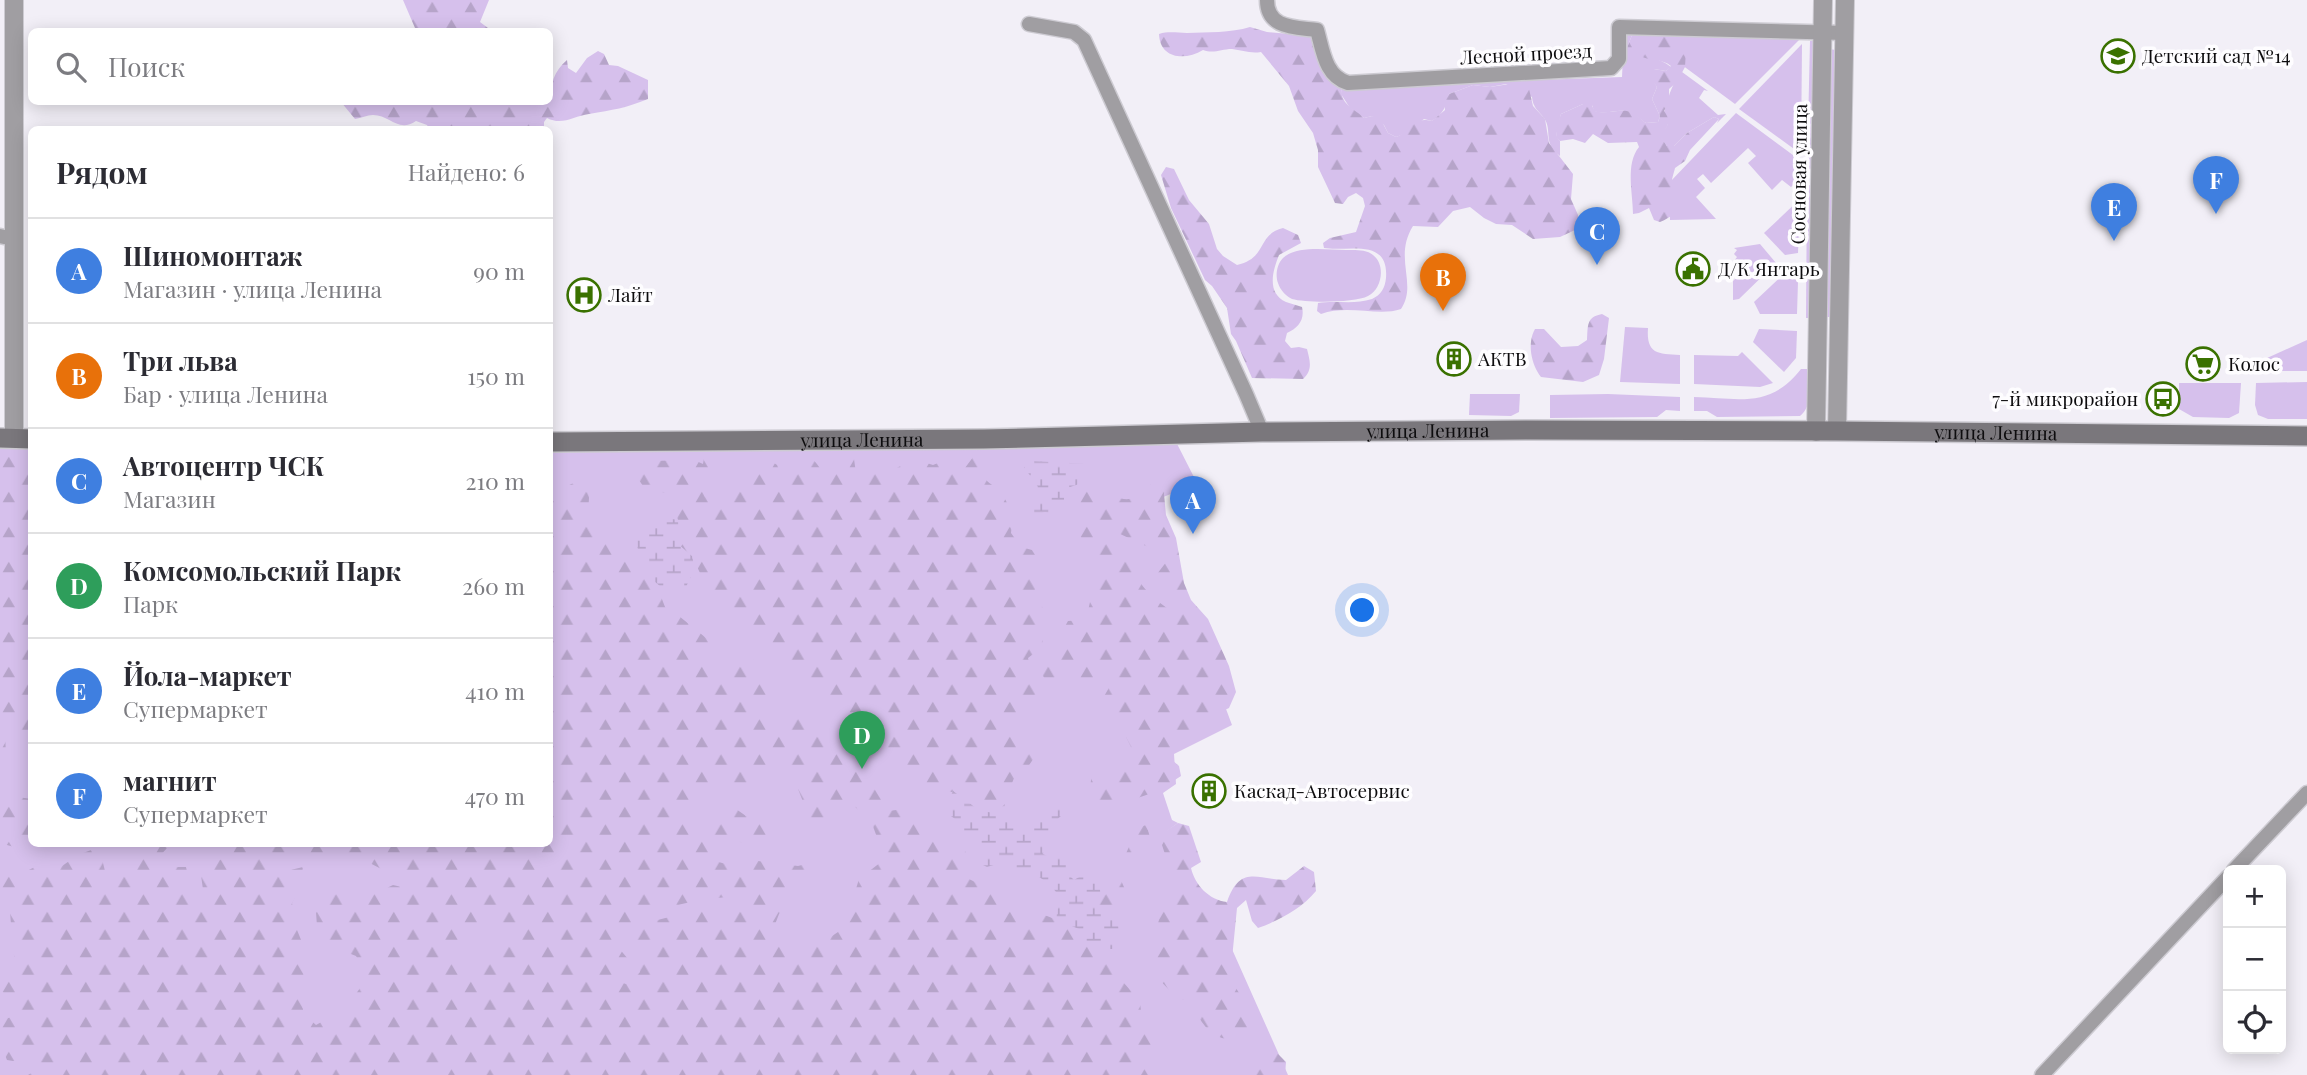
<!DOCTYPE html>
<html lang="ru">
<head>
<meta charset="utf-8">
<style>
  body { margin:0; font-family:"Playfair Display",serif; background:#f7f7f7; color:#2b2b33 }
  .controls { position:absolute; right:21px; bottom:21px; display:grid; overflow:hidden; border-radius:10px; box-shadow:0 4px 18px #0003 }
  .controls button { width:63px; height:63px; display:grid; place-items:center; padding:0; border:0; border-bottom:2px solid #e1e1e2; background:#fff; color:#2b2b33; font:35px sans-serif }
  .you { position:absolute; left:1363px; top:611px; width:24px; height:24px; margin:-18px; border:5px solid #fff; border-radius:50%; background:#1a73e8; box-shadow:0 0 0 10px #1a73e833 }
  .badge { display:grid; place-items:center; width:46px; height:46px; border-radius:50%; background:#ea580c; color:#fff; font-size:23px; font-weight:700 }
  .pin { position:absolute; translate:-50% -58px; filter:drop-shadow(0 2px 4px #0008) }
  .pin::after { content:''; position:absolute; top:37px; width:24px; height:21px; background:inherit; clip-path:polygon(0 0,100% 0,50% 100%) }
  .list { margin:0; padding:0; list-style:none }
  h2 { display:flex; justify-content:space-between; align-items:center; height:91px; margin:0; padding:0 28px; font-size:30px }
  h2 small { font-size:23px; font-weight:400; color:#7c7c81 }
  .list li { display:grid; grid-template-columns:46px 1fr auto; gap:21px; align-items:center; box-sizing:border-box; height:105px; padding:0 28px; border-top:2px solid #e1e1e2 }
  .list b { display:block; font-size:26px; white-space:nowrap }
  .list p { margin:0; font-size:23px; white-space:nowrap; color:#7c7c81 }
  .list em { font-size:23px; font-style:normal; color:#7c7c81 }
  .icon { flex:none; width:38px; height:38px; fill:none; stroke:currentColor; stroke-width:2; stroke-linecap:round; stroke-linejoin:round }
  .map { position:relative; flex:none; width:2307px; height:1075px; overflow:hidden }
  .search { position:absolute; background:#fff; box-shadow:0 4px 18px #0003; left:28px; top:28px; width:525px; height:77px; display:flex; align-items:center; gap:18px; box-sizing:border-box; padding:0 24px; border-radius:10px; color:#7c7c81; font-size:26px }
  .panel { position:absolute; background:#fff; box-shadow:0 4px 18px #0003; left:28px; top:126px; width:525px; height:721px; border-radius:10px }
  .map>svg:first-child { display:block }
</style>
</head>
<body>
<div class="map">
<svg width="2307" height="1075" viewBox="0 0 2307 1075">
  <defs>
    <pattern id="forest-firs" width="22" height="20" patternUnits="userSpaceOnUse" patternTransform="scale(1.75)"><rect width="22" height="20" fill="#d6c0ec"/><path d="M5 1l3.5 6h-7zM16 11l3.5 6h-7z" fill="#b6a4c9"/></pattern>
    <pattern id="wetland-marsh" width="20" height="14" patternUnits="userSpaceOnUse" patternTransform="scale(1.75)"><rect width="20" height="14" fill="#d6c0ec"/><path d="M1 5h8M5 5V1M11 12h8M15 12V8" fill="none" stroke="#b6a4c9"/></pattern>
  </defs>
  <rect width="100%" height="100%" fill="#f2eff7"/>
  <g fill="#d6c0ec">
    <path d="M1633 29 1798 36 1800 39 1735 104Z"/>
    <path d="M1624 31 1632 35 1627 48C1640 56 1660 57 1671 67L1666 71 1654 69V82L1657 87 1652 99 1660 116 1658 122 1646 123C1639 119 1634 112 1625 111 1615 110 1604 115 1594 111L1592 105 1583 104 1561 114 1556 136 1560 141V156C1542 143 1553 131 1544 118 1538 110 1533 108 1532 97L1506 84 1490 87 1473 85 1449 94C1446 107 1443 114 1432 121L1424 119 1404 134 1396 137 1388 133 1384 125 1372 116 1364 118 1350 108 1341 94 1342 87 1622 77Z"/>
    <path d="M1810 41H1816L1813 167 1807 171Z"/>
    <path d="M1802 44 1801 154 1739 109Z"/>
    <path d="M1829 49 1836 50 1833 317H1827Z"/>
    <path d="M1682 72 1708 91 1704 90 1699 98 1718 115 1726 114 1717 123 1719 119 1714 117 1687 133 1674 146H1667L1660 137C1667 124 1671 127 1664 112 1670 94 1670 87 1682 72Z"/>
    <path d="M1736 113 1801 161 1800 178 1791 187 1782 180 1772 190 1748 163 1756 156 1748 148 1711 183 1703 174 1697 179 1705 188 1696 197 1716 219 1670 220 1669 183Z"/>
    <path d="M1807 185H1812V318H1806Z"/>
    <path d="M1800 199 1798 253 1785 255 1764 233Z"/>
    <path d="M1760 244 1776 263 1739 299 1733 300V281L1736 278 1734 274 1737 271 1733 268 1737 264 1734 261 1737 257 1734 254 1737 250 1734 248Z"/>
    <path d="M1346 250C1354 250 1366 249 1373 255 1386 265 1382 289 1368 296 1355 303 1306 303 1292 299 1286 296 1280 290 1278 283 1275 275 1277 264 1283 258 1297 245 1328 250 1346 250Z"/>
    <path d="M1787 271 1798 281 1797 314H1760L1754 302Z"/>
    <path d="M1625 327 1648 328C1646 354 1658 354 1680 355V384L1620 382Z"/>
    <path d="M1759 329 1797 331 1796 358 1784 372 1753 342Z"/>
    <path d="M2307 340V371H2255L2256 363Z"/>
    <path d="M1742 352 1773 383 1760 387 1694 384V355L1738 356Z"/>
    <path d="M1801 369H1811C1810 384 1813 406 1800 416L1717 417 1707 411H1694V397C1739 398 1770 409 1801 369Z"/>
    <path d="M2307 382V419H2268L2258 415 2255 405 2256 383Z"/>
    <path d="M2179 383H2241L2239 413 2229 418 2193 417 2179 409Z"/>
    <path d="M1470 394H1520L1519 412 1511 416 1469 415Z"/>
    <path d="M1608 394 1680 397V411L1666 410 1657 417 1550 418V395Z"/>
    <path d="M1172 434 1197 483 1149 503 1232 725 1174 754 1176 784 1163 793 1172 820 1178 823 1167 831 1202 917 1215 911 1288 1075H0V438L31 439 32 844H550V442Z"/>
  </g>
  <g fill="url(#forest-firs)" fill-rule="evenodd">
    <path d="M403 0H489L480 22 492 31H433L415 28Z"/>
    <path d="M1250 27 1267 32 1312 36 1342 87C1339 104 1354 108 1364 118L1372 116 1380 118 1388 133 1396 137C1413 131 1411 116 1432 121L1445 110 1444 101 1449 94 1473 85 1490 87 1516 83 1529 89 1533 106 1545 119 1549 143 1573 174 1571 199 1578 215V223L1575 230 1560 237 1533 239 1512 225 1496 224 1484 218 1470 207 1453 211 1438 227 1413 226C1393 258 1418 284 1401 309 1379 317 1348 304 1321 314L1317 311 1318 303C1336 300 1354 305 1372 299 1381 295 1385 288 1386 278 1389 237 1348 252 1324 248L1323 243 1330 238 1356 232 1365 206 1363 198 1356 193 1348 197 1343 204 1335 203 1318 167V150L1313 133 1298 111 1289 86 1261 52C1250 54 1242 50 1232 49 1221 49 1214 54 1203 50 1185 61 1160 59 1159 34 1169 31 1177 33 1187 33 1207 32 1231 33 1250 27Z"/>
    <path d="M1642 32C1653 32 1662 37 1672 38 1682 38 1687 33 1696 38V44L1686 49 1685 67 1677 82 1669 89V101L1664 111C1673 123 1666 127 1661 137L1667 146H1674L1687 133 1714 117 1719 119 1690 150 1685 161 1675 168C1674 173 1671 180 1672 185 1676 205 1684 212 1660 222L1654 220 1649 208 1639 213 1633 214C1633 193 1625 164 1639 147L1637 142 1608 143 1593 134 1585 143 1573 139 1560 141 1556 137 1557 126 1561 114 1583 104 1585 98 1591 96 1595 100 1592 106 1595 111C1606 115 1620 108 1631 112 1637 114 1641 120 1646 123L1658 122 1660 116 1652 99 1657 87 1650 78 1649 72 1654 69 1666 71 1671 66C1662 58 1649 62 1639 55L1633 57 1628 54 1627 48 1632 35Z"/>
    <path d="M598 51 604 54 609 65 618 66 648 80V99C626 108 613 110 589 114 574 116 562 126 547 118L544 122V130L429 129 427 125 416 121C398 133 390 115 373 115 367 115 361 118 355 119L341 102H550C550 84 554 71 567 60L568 68 576 73 587 58Z"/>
    <path d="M1166 167 1174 169 1189 200 1209 224 1217 249 1223 256 1237 265C1268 258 1256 235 1283 228L1298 235 1301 243 1279 255C1273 270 1266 293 1286 302 1291 304 1297 305 1302 307 1305 320 1298 328 1287 333L1285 341 1291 348 1299 347 1307 349C1310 361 1313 370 1303 379L1252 378 1236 341 1231 334 1227 308 1212 286 1205 280 1171 208 1161 175Z"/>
    <path d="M1602 314 1609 318 1604 359 1599 375 1583 382 1541 377C1531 364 1527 343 1535 329H1544L1561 347 1578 346 1587 340C1588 326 1586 317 1602 314Z"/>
    <path d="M550 451 554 453 551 483 563 488 586 477 589 498 588 514 613 540 614 553C619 553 627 551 631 553 652 559 658 591 666 609L674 612 711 642 708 667 730 672 739 658H752L766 680 781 689 758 706 776 715 781 729 789 728 798 712 815 734 835 747 846 763 866 775 888 811 905 809C909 813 913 819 917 821 937 831 936 822 946 846L964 849 970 860 967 878 977 883 996 885 1010 903 1023 911 1047 916 1080 929 1088 944 1104 949 1113 962 1115 973 1140 1001 1142 1023 1151 1034 1156 1052 1154 1068 1156 1075H427L418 1067 405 1068 397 1075H28L33 1072 30 1058 13 1061 7 1060 0 1043V1016L9 1018 19 1009 9 997 0 990V971L12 976 19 968 13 952 10 911 18 905 6 897 0 902V875L27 871 44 862 62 866 78 855 99 847 106 875 124 863 132 852 131 844H185L181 846 168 847 156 860 155 878 175 867H186L190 885 206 911 200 868 207 862 235 857 216 844H550ZM777 768 792 774 810 819 821 821 853 805 871 821 885 859 859 879 844 928 823 942 779 945 769 940 779 914 806 878V864L798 866 758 861 733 866 715 861 710 852 728 837 753 847 773 829 770 816H746L736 809 720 812 697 823 682 810 694 797 727 786 762 782ZM343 853 362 859 391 874 423 882 419 891 393 885 366 898 327 893 316 912 318 941 356 956 368 977 345 1009 316 1025 304 1014 301 1000 306 952 297 930 292 903 300 886 303 867 278 873 267 866 275 855C299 859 319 858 343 853ZM748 891 758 895 743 903 681 914 642 924 635 938 640 972 626 984 610 979 618 976 628 959 613 941 614 933C641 915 674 904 706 899 721 897 734 898 748 891ZM490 927 500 934 497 946 477 963C463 959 453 964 441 954L462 939Z"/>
    <path d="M791 451C809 453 815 459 824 475L844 461 845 452 854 459 856 473C875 475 898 472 911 458L933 465 948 459 964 469 974 456 985 461C983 489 990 478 1002 494 1010 506 1013 519 1011 533L1021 547 1032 550 1038 559 1032 575 1037 597 1046 614 1042 647 1028 658 1036 694 1024 708 1018 720 1025 739 1036 755 1025 771 1016 774C1008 790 1009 801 995 813L980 811 953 792 935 791 896 769 878 751 857 742 856 728C829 712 819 715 812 681L799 675 773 650 744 628 734 610 709 594 693 557 679 545 678 520 673 503 672 494 645 489 637 477 636 463 651 461 694 460 703 464 705 452 719 457 716 480 701 487 705 497 722 491 737 475 746 477 767 458 777 465 784 482 791 473 788 456Z"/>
    <path d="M31 455V746L18 728 5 733 6 756 0 766V457Z"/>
    <path d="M1160 478 1166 479 1164 494 1166 515 1176 538 1184 583 1191 600 1208 619 1229 666 1236 692 1229 708 1212 716 1207 727 1189 736H1178L1173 747 1171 759 1179 766 1181 776 1158 791 1114 806 1099 801 1090 791 1092 769 1112 765 1129 766 1132 749 1118 721 1110 715H1097L1099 705 1110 686 1103 678 1088 700 1081 681 1073 673 1062 681 1048 684 1040 671 1068 621 1082 620 1088 611 1092 593 1105 579C1102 543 1088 548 1067 524L1080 519 1084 514 1077 508 1071 486C1111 475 1111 516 1148 491L1151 484ZM1118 533 1161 553 1167 561 1157 574 1158 584 1178 598 1179 609 1173 612C1163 606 1140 588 1138 577 1136 571 1138 567 1135 561 1130 552 1119 544 1112 537Z"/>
    <path d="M18 797 31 799V834L21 849 0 843V799Z"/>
    <path d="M1178 823 1189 826 1201 862 1191 868C1195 885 1209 900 1227 902 1240 865 1256 879 1286 880L1304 866 1314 872 1316 891C1301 909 1280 920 1258 928L1252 921 1246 900 1237 908 1230 979 1258 1022 1249 1037C1224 1043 1210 1038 1197 1014L1207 997 1198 995 1181 1000C1166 987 1144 969 1149 947 1151 942 1155 937 1156 932 1164 907 1151 911 1177 891L1162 845 1166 831Z"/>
    <path d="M1146 825C1152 839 1152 850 1141 862L1130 860 1125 856 1137 828Z"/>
    <path d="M1120 878 1130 901 1122 912 1105 916 1095 911 1102 898Z"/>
    <path d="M1276 1052 1286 1062 1285 1075H1246L1256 1061Z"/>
  </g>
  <g fill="url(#wetland-marsh)">
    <path d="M1031 461 1090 464 1081 474 1082 483 1064 489V510L1056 515 1045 512 1030 517 1027 513 1038 487 1024 467Z"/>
    <path d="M666 518 678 520 679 545 693 557V572L686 587 671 589 661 587 654 581 651 568 640 559 636 540 644 527Z"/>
    <path d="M953 791 980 811 995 813 1005 804 1003 816 1017 828 1029 829 1051 807 1062 801 1068 804 1061 816 1051 825 1043 854 1051 858 1065 855 1067 873 1074 880 1086 873C1104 881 1102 895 1096 912L1105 916 1122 912 1117 922 1121 933 1118 949H1104L1088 944 1079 929 1057 920C1056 913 1058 909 1059 902 1060 889 1041 878 1031 872L1020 878 997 864 987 867 979 863 980 848 962 834 955 819 944 811Z"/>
  </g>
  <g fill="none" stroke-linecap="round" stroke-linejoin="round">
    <defs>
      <g id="minor">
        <path d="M1267 0C1267 29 1295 27 1317 30 1323 51 1325 76 1348 83L1611 68 1619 59V27L1845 33"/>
        <path d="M1029 24 1074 32 1084 40 1246 394 1262 432"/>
        <path d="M0 236 14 239"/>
        <path d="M2234 870 2307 793"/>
        <path d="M2042 1075 2228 877"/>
      </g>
      <g id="tertiary">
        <path d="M14 0V438"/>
        <path d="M1837 431 1845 0"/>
        <path d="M1816 432 1823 0"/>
      </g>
      <g id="secondary">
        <path d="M0 438 32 439"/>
        <path id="s1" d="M550 442 984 439 1262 432 1526 430 1837 431 2307 436"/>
      </g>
    </defs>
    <use href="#minor" stroke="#cdcbd2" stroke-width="17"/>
    <use href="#tertiary" stroke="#cdcbd2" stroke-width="20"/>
    <use href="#secondary" stroke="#cdcbd2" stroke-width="22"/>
    <use href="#minor" stroke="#a09ea2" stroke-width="14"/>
    <use href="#tertiary" stroke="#a09ea2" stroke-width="18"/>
    <use href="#secondary" stroke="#7a777c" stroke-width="19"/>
  </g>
  <defs>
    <symbol id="school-ring" viewBox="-11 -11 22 22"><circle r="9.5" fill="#fefdff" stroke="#3a7100" stroke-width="1.5"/><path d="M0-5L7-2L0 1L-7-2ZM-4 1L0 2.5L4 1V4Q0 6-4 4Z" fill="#3a7100"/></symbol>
    <symbol id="civic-ring" viewBox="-11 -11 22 22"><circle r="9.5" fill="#fefdff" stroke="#3a7100" stroke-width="1.5"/><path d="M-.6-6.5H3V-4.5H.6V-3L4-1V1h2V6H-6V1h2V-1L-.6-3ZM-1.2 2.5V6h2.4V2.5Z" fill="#3a7100"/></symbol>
    <symbol id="hospital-ring" viewBox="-11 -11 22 22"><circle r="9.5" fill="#fefdff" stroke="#3a7100" stroke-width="1.5"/><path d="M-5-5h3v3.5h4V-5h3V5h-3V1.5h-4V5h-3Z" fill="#3a7100"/></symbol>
    <symbol id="building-ring" viewBox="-11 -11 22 22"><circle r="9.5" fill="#fefdff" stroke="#3a7100" stroke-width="1.5"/><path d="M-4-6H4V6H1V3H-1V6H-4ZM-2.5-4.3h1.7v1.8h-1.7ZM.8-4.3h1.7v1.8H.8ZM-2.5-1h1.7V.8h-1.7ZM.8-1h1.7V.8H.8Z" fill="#3a7100"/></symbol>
    <symbol id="supermarket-ring" viewBox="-11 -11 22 22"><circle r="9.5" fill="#fefdff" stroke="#3a7100" stroke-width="1.5"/><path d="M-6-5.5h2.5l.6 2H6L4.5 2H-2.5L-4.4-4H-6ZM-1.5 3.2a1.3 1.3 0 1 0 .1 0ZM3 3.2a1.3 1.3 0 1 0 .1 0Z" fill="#3a7100"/></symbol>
    <symbol id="bus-ring" viewBox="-11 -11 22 22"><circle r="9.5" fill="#fefdff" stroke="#3a7100" stroke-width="1.5"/><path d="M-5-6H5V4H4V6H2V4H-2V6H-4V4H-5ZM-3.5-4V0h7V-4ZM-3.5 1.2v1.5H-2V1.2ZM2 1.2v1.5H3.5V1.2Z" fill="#3a7100"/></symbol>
  </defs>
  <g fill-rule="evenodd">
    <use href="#school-ring" x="2099" y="37" width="38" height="38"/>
    <use href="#civic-ring" x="1674" y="250" width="38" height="38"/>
    <use href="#hospital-ring" x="565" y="276" width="38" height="38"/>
    <use href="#building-ring" x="1435" y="340" width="38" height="38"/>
    <use href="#supermarket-ring" x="2184" y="345" width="38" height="38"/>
    <use href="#bus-ring" x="2144" y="380" width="38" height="38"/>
    <use href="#building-ring" x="1190" y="772" width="38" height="38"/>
  </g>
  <g text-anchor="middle" stroke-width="7" stroke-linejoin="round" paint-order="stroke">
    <g font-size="19" fill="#0d0c0e" stroke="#fefdff">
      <text transform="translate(1526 54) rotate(-3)" y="7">Лесной проезд</text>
      <text transform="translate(1799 174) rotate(-89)" y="7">Сосновая улица</text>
      <text dy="7" stroke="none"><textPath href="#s1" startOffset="878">улица Ленина</textPath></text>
      <text dy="7" stroke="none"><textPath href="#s1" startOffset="1446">улица Ленина</textPath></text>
      <text dy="7" stroke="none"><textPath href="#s1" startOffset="312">улица Ленина</textPath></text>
    </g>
    <g font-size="19" fill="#0d0c0e" stroke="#fefdff" text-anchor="start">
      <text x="2142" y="63">Детский сад №14</text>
      <text x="1718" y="276">Д/К Янтарь</text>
      <text x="608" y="302">Лайт</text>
      <text x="1478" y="366">АКТВ</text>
      <text x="2228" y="371">Колос</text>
      <text x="2138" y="406" text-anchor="end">7-й микрорайон</text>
      <text x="1234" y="798">Каскад-Автосервис</text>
    </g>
  </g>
</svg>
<div class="controls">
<button>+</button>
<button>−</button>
<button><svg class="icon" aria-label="locate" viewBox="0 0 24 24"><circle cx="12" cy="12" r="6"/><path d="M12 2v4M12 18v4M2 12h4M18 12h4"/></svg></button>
</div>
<div class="you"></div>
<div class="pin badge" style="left:1193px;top:534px;background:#3f7fe0">A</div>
<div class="pin badge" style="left:1443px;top:311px;background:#e8710a">B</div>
<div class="pin badge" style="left:1597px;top:265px;background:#3f7fe0">C</div>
<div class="pin badge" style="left:862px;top:769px;background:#2e9e5b">D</div>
<div class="pin badge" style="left:2114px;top:241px;background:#3f7fe0">E</div>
<div class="pin badge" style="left:2216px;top:214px;background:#3f7fe0">F</div>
<div class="search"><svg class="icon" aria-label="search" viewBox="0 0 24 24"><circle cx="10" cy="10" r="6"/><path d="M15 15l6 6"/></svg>Поиск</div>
<section class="panel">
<h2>Рядом<small>Найдено: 6</small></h2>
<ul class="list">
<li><span class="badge" style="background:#3f7fe0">A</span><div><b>Шиномонтаж</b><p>Магазин · улица Ленина</p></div><em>90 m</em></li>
<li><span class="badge" style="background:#e8710a">B</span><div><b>Три льва</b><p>Бар · улица Ленина</p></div><em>150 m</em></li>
<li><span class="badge" style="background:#3f7fe0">C</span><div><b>Автоцентр ЧСК</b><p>Магазин</p></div><em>210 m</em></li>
<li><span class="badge" style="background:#2e9e5b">D</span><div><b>Комсомольский Парк</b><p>Парк</p></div><em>260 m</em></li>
<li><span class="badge" style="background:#3f7fe0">E</span><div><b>Йола-маркет</b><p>Супермаркет</p></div><em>410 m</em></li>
<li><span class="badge" style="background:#3f7fe0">F</span><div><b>магнит</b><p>Супермаркет</p></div><em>470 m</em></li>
</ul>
</section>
</div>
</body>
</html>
